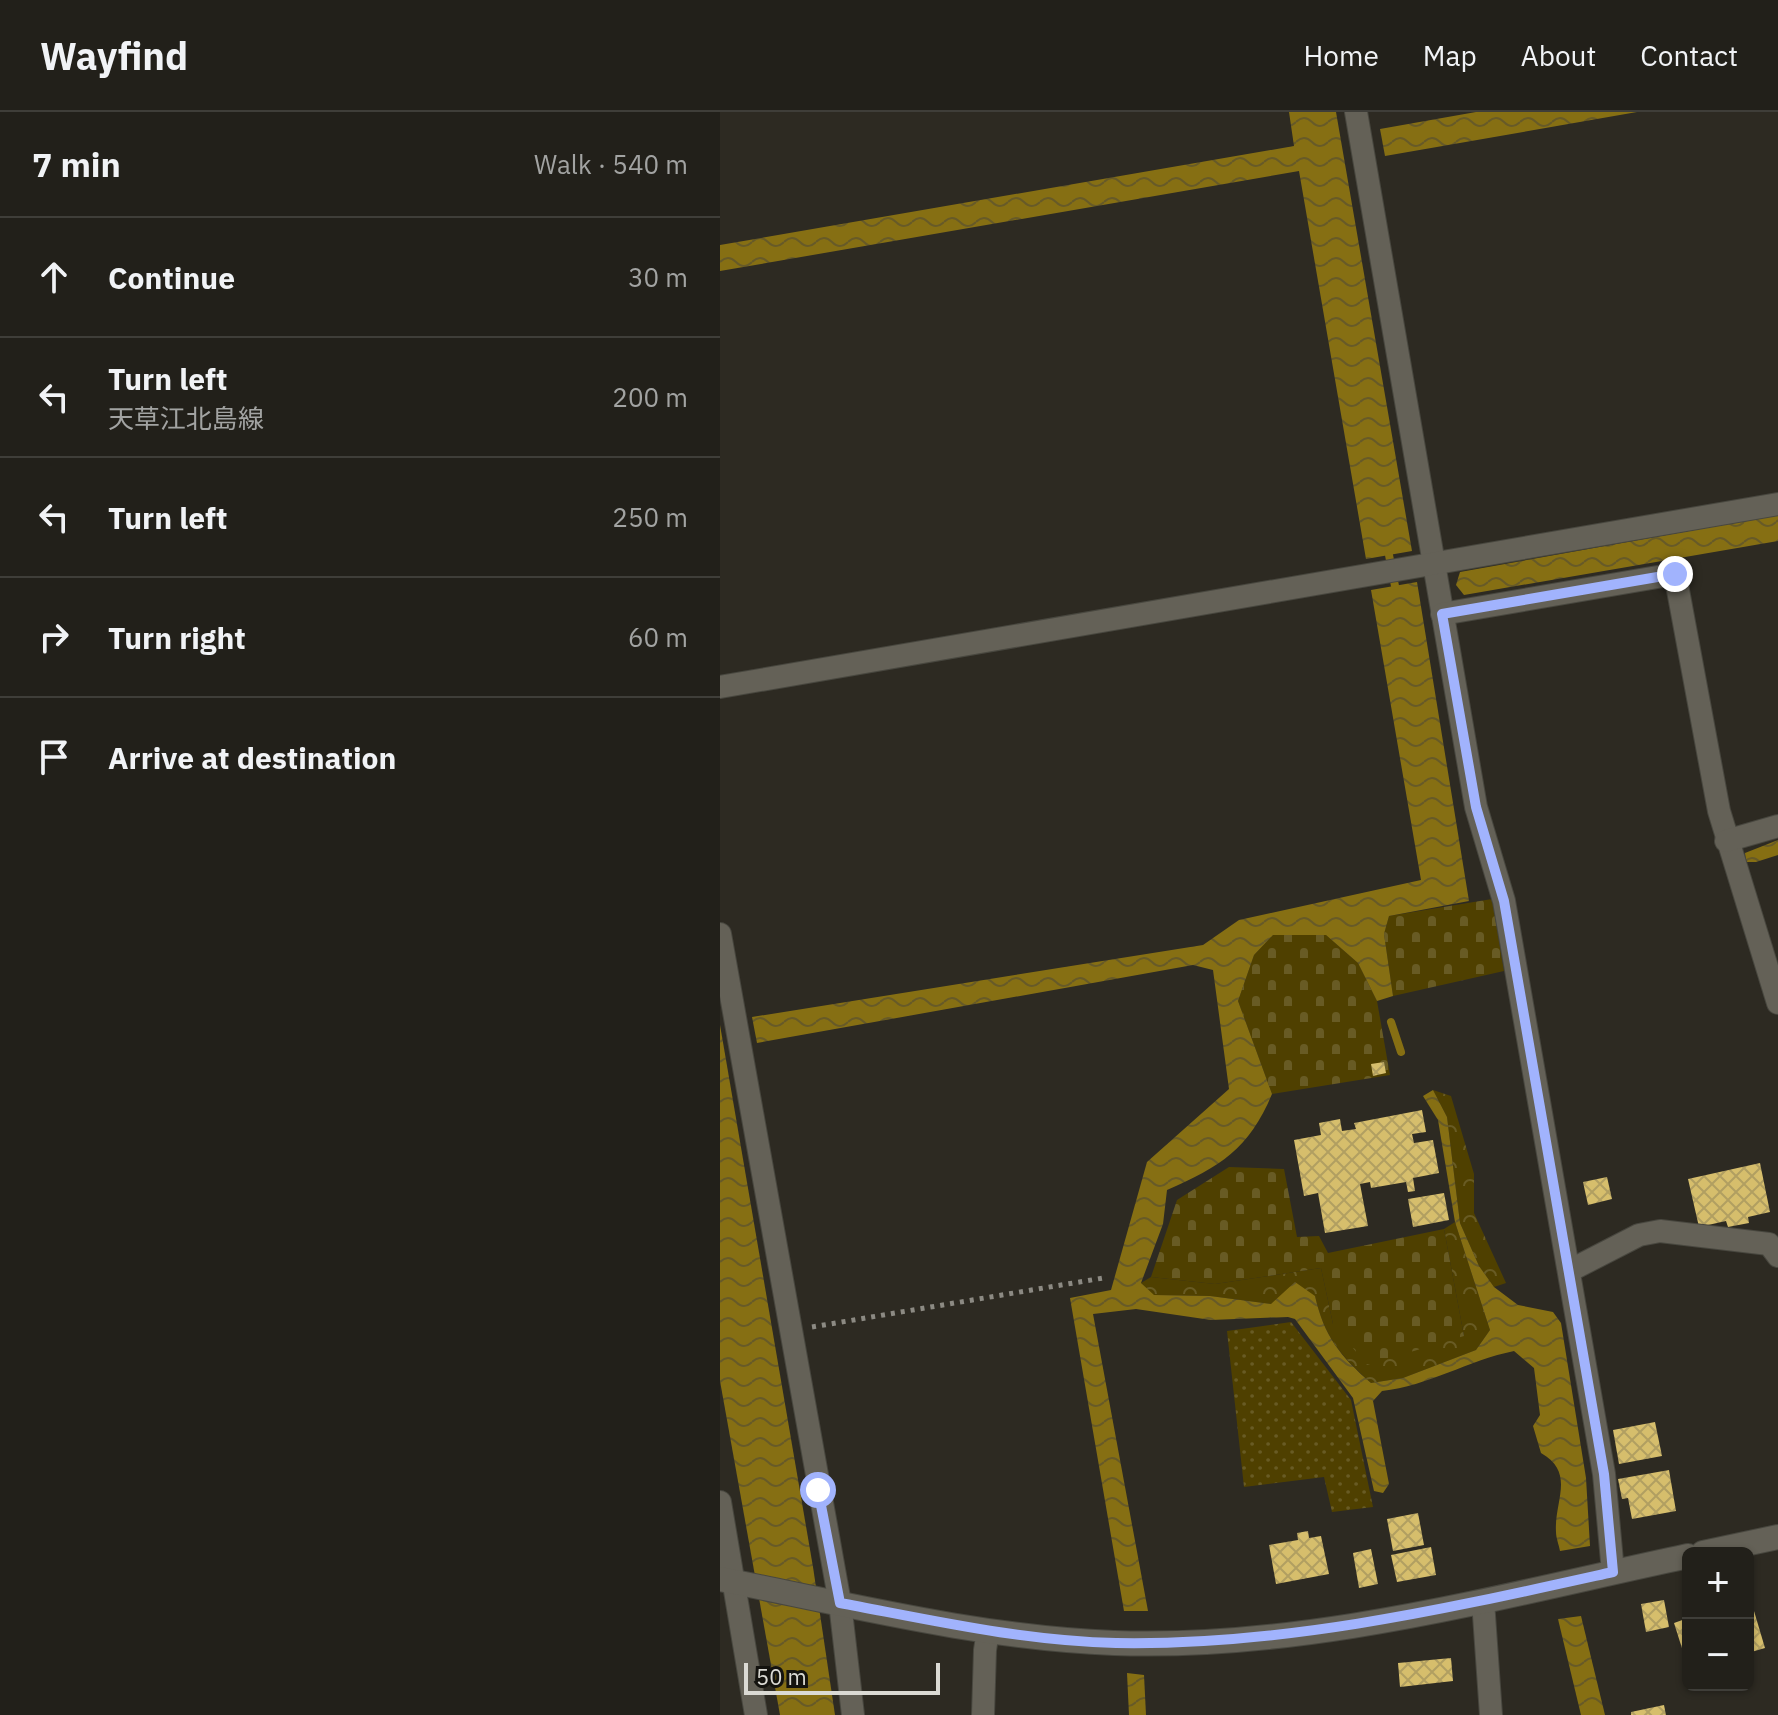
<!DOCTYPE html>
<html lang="en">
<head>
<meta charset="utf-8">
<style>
  body { margin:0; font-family:"IBM Plex Sans","Noto Sans JP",sans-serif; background:#2a2823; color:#f1f3f6 }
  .controls { position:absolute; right:24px; bottom:24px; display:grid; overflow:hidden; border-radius:12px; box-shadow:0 2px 6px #0004 }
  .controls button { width:72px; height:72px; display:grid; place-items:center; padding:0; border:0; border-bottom:2px solid #3f3e39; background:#22201a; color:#f1f3f6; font:40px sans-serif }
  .scale { position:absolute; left:24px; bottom:20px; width:196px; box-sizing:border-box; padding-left:8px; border:4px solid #dbdad4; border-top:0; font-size:22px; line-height:28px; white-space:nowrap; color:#dbdad4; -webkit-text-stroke:6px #14130f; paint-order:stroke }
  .stop { position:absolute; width:24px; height:24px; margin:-18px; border:6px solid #a1b3fd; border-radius:50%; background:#fff }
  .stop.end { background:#a1b3fd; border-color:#fff; box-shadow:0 2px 8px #0008 }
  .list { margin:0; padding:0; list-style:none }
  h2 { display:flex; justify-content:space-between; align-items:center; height:104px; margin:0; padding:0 32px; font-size:34px }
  h2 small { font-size:26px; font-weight:400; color:#a2a3a2 }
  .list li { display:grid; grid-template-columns:52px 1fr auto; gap:24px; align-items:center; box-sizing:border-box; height:120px; padding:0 32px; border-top:2px solid #3f3e39 }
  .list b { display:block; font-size:30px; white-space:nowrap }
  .list p { margin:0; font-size:26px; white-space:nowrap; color:#a2a3a2 }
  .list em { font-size:26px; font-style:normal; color:#a2a3a2 }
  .icon { flex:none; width:44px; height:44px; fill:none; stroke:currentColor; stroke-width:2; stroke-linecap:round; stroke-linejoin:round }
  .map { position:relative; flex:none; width:1058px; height:1603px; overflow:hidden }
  header { display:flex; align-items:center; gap:48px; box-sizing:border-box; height:112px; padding:0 40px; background:#22201a; border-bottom:2px solid #3f3e39 }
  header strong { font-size:38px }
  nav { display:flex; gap:44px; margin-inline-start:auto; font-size:28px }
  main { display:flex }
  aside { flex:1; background:#22201a }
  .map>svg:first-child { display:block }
</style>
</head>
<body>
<header>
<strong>Wayfind</strong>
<nav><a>Home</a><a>Map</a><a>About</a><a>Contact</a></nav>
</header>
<main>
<aside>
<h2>7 min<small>Walk · 540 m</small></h2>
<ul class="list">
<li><svg class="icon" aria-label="ahead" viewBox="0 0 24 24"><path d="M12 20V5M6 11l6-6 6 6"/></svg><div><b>Continue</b></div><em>30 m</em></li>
<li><svg class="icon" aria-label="left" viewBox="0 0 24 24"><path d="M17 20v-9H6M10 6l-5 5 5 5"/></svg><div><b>Turn left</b><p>天草江北島線</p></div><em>200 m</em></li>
<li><svg class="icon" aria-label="left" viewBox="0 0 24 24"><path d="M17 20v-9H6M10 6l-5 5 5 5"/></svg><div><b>Turn left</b></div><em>250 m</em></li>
<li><svg class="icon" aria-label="right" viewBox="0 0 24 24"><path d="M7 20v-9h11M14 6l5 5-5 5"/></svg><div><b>Turn right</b></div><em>60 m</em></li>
<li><svg class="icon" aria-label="arrive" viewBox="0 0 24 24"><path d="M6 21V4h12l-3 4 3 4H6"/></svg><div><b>Arrive at destination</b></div></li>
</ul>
</aside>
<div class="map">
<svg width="1058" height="1603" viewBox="0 0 1058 1603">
  <defs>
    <pattern id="green-dots" width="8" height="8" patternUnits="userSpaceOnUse" patternTransform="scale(2)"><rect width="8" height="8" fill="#4f4000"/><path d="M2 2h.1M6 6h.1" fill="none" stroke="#685b24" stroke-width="1.8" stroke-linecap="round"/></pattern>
    <pattern id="forest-crowns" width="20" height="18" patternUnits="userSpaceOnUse" patternTransform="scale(2)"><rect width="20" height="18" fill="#4f4000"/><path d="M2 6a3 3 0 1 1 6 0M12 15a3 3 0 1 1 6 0" fill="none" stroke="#685b24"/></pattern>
    <pattern id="cemetery-stones" width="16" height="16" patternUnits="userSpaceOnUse" patternTransform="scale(2)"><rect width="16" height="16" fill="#4f4000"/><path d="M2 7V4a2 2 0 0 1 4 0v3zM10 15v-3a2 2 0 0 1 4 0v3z" fill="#685b24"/></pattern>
    <pattern id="water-waves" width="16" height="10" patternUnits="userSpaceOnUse" patternTransform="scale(2)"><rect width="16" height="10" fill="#866f13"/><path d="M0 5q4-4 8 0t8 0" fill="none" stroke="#675a27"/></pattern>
    <pattern id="building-cross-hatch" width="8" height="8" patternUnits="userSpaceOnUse" patternTransform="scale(2)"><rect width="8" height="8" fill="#d6be6c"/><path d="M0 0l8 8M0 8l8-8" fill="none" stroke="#b19f61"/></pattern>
  </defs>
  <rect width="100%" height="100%" fill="#2d2a22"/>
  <path fill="url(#green-dots)" d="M571 1210 631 1288 653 1395 612 1400 604 1365 524 1375 507 1219Z"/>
  <g fill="url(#forest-crowns)">
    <path d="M713 978 731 984 754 1062V1101L786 1171 774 1175 759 1154 740 1111 727 1005Z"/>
    <path d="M735 1110 770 1218 756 1238 683 1266 651 1271C620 1243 604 1224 595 1184L551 1192 490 1184 433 1183 421 1171 431 1165 495 1172 601 1156 613 1212 744 1224 724 1117Z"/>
  </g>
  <g fill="url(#cemetery-stones)">
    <path d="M772 787 784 859 673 884 664 822 669 804Z"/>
    <path d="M553 823H606L638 851 657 889 670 963 552 982 518 889 534 843Z"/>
    <path d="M509 1055 564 1057 577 1125 599 1124 608 1141 724 1117 744 1224 647 1253 613 1212 601 1156 495 1172 431 1165 457 1088Z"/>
  </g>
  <g fill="url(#water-waves)">
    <path d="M569 0H616L692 439 646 447 579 59 0 159V133L574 34Z"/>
    <path d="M756 0H917L665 44 660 17Z"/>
    <path d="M1058 403V429L744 483 736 473 740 460Z"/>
    <path d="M697 470 749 789 669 804 664 822 673 884 657 889 638 851 606 823H553L534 843 518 889 552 982C529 1037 500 1055 447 1078L443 1112 421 1171 434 1183 490 1184 551 1192 575 1170 595 1184C604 1224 620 1244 651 1271L683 1266 756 1238 770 1218 735 1110 718 1008 703 984 713 978 727 1005 740 1111 759 1154 774 1175 798 1193 833 1200 841 1211 866 1366 870 1434 840 1439C839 1433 836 1426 836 1420 834 1389 856 1361 821 1341L813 1314 820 1303 814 1256 794 1239C749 1248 708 1274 662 1279L653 1289 669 1372 663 1381 654 1379 633 1286 575 1207 568 1205 491 1208 416 1197 373 1202 428 1499H404L350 1186 391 1178 427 1050 509 977 493 858 473 853 37 931 32 905 483 833 519 808 701 768 651 478Z"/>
    <path d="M1058 728V743L1036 750H1026L1025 741Z"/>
    <path d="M0 913 93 1455 115 1603H60L0 1269Z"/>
    <path d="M861 1504 885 1603H861L838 1507Z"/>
    <path d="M407 1561 424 1563 426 1603H409Z"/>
  </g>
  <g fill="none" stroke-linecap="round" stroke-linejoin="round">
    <g stroke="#866f13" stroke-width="8">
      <path d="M669 443 675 474"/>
      <path d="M671 910 681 940"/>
    </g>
  </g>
  <g fill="url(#building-cross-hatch)">
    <path d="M664 950 666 961 653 964 651 952Z"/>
    <path d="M702 998 706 1020 692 1022 694 1031 713 1028 719 1061 693 1066 695 1079 688 1080 686 1070 651 1076 650 1070 640 1072 648 1114 605 1121 598 1081 584 1084 574 1028 601 1023 599 1011 620 1007 622 1019 636 1017 634 1011Z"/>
    <path d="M1040 1051 1050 1100 1028 1105 1029 1111 1008 1115 1006 1109 979 1115 968 1067Z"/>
    <path d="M887 1065 892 1087 868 1093 863 1070Z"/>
    <path d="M724 1081 729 1108 693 1115 688 1087Z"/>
    <path d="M935 1310 942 1344 899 1352 893 1318Z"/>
    <path d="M949 1358 956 1399 912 1407 908 1386 902 1387 898 1367Z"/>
    <path d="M698 1401 704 1433 673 1439 667 1407Z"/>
    <path d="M588 1419 589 1426 601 1424 609 1462 556 1472 549 1433 578 1428 577 1421Z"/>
    <path d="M711 1435 716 1463 677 1470 671 1443Z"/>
    <path d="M651 1437 658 1472 639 1476 633 1441Z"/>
    <path d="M944 1488 949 1515 926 1520 921 1492Z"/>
    <path d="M1034 1499 1045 1536 1028 1541V1501Z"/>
    <path d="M968 1506V1552H967L954 1511Z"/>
    <path d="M731 1546 733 1569 680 1575 678 1551Z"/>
    <path d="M944 1593 946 1603H911V1600Z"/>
  </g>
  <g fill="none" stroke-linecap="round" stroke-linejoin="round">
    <defs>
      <g id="minor">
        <path d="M636 0 756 695 784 789 884 1362 893 1460"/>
        <path d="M722 502 955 462 999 699 1058 891"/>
        <path d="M0 575 1058 392"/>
        <path d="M1006 729 1058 714"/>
        <path d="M0 822 120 1491 133 1603"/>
        <path d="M849 1159 919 1123 940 1119 1049 1132 1058 1144"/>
        <path d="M0 1390 36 1603"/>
        <path d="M763 1489 771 1603"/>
        <path d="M263 1603 265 1538 268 1519"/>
      </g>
      <g id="tertiary">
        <path d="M983 1441 1058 1425"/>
        <path d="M0 1467C130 1493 261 1526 394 1531 588 1538 780 1484 968 1444"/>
      </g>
    </defs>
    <use href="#minor" stroke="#48473f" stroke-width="24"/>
    <use href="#tertiary" stroke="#48473f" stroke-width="26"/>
    <path stroke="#8c8a83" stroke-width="5" stroke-dasharray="4 6" stroke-linecap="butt" d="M92 1215 383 1166"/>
    <use href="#minor" stroke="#646157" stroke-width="22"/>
    <use href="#tertiary" stroke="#646157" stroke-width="24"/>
  </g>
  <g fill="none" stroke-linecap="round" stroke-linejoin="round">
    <path stroke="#a1b3fd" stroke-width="10" d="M98 1378 120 1491C211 1508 303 1529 396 1531 565 1534 730 1496 893 1460L884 1362 784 789 756 695 722 502 955 462"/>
  </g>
</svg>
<div class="controls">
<button>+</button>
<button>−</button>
</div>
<div class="scale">50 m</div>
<div class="stop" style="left:98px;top:1378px"></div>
<div class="stop end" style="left:955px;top:462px"></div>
</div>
</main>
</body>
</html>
